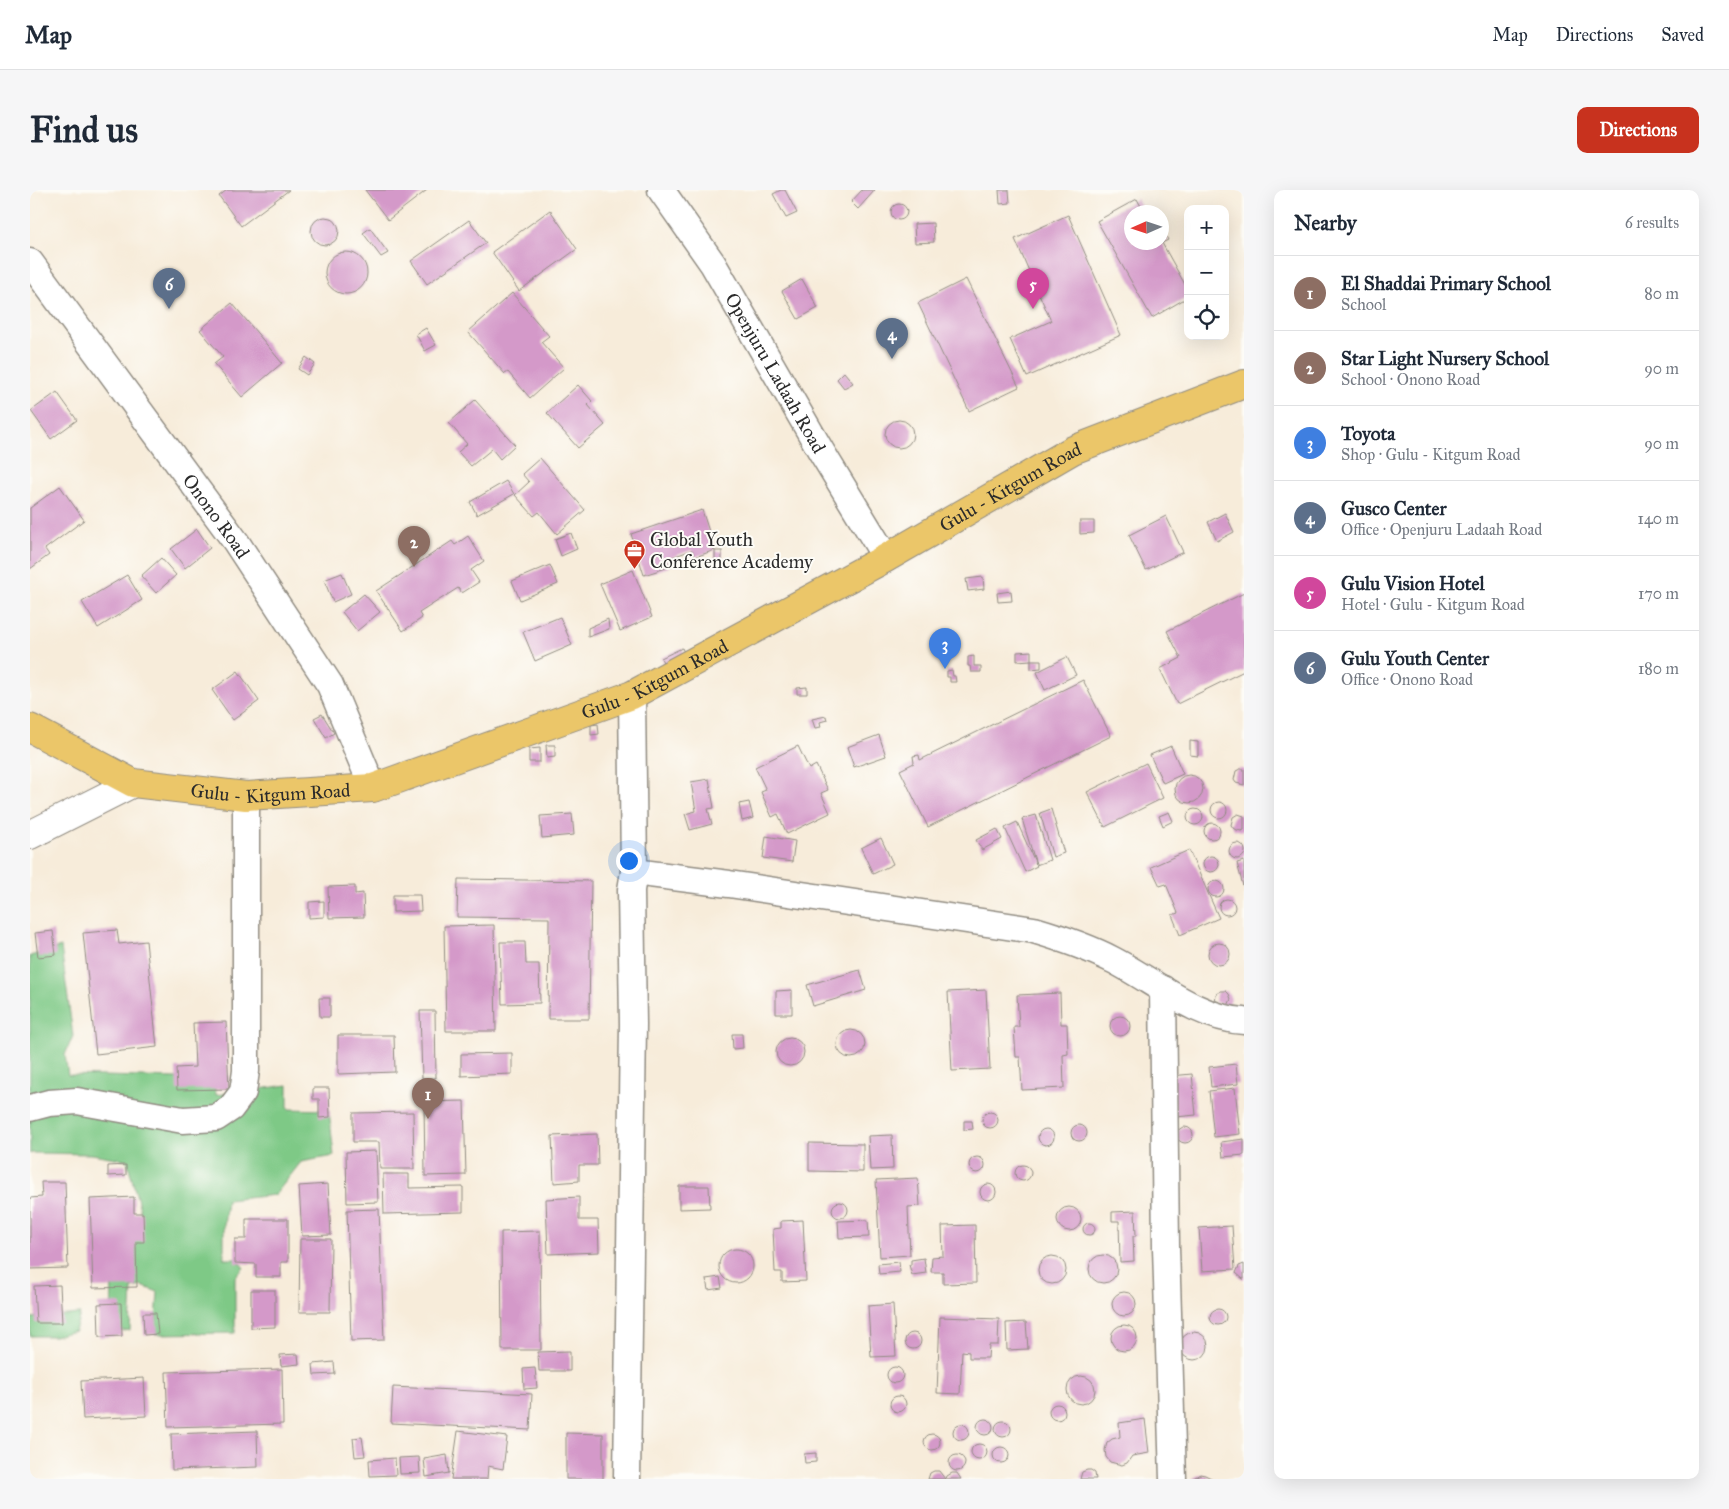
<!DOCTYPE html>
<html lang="en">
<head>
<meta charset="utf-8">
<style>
  body { margin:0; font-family:"IM FELL Great Primer",serif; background:#f6f6f7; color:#1f2937 }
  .controls { position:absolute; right:15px; top:15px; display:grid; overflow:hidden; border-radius:10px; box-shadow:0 5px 20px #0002 }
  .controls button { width:45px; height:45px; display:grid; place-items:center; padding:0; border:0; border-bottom:1px solid #e0e1e3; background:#fff; color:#1f2937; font:25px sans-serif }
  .compass { position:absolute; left:1094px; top:15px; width:45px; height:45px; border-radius:50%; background:#fff; box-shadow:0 5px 20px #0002; rotate:267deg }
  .you { position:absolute; left:598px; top:670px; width:18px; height:18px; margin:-12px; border:4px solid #fff; border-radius:50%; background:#1a73e8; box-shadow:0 0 0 8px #1a73e833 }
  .badge { display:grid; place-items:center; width:32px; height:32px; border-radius:50%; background:#c8321e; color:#fff; font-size:16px; font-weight:700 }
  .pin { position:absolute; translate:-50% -41px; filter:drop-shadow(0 1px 2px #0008) }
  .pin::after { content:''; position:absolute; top:26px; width:18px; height:15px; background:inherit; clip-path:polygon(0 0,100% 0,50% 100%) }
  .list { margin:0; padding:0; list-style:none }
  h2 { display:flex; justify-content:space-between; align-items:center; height:65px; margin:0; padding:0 20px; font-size:21px }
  h2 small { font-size:16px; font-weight:400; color:#747a83 }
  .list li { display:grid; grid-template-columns:32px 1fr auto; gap:15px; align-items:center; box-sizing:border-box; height:75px; padding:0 20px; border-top:1px solid #e0e1e3 }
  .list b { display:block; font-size:19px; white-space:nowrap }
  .list p { margin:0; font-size:16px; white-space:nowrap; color:#747a83 }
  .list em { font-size:16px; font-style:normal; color:#747a83 }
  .icon { flex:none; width:28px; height:28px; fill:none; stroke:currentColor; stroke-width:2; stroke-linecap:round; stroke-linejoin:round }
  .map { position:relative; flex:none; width:1214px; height:1289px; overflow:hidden; border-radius:10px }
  header { display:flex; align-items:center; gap:30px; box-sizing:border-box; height:70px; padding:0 25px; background:#fff; border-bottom:1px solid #e0e1e3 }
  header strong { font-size:24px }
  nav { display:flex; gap:28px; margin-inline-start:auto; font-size:18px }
  .intro { display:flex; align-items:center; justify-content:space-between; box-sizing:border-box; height:120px; padding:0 30px }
  h1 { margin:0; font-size:35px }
  .button { padding:12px 22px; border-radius:10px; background:#c8321e; color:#fff; font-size:18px; font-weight:700 }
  main { display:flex; gap:30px; padding:0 30px }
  aside { flex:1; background:#fff; border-radius:10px; box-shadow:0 5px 20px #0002 }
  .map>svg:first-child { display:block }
</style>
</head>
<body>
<header>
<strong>Map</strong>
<nav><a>Map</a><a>Directions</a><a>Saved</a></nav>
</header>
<div class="intro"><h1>Find us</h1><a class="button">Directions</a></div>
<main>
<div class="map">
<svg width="1214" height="1289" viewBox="0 0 1214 1289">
  <rect width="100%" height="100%" fill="#fdfcf7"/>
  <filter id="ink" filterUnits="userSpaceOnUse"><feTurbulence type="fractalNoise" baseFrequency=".02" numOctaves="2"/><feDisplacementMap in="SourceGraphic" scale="10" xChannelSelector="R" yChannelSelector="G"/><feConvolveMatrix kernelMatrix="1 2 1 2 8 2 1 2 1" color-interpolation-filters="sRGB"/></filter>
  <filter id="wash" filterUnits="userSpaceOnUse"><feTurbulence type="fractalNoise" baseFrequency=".0096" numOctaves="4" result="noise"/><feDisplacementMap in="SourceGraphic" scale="20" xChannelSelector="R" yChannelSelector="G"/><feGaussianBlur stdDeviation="1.12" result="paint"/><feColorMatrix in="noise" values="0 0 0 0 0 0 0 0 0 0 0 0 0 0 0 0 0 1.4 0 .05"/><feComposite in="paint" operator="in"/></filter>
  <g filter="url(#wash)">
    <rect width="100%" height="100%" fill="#f7ecda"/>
    <g fill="#7ec986" stroke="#547a58">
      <path d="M31 757 43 846 35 865 38 885 184 889 186 905 258 895V919L299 920 304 966 271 972 245 1005 197 1010 194 1035V1069H207L214 1078 205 1087V1143L125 1144 128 1102 112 1096 102 1098 100 1140 81 1143 82 1082 111 1023 97 970 62 964 2 963 0 964V766Z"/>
      <path d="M50 1124 45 1141 24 1146H0V1128Z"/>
    </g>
    <g id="blocks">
      <g fill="#d499c9">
        <path d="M197 0H259L211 36 189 6Z"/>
        <path d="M335 0H397L358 30Z"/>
        <path d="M751 0H755L767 23 756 28 743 4Z"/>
        <path d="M832 0H845L828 19 821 12Z"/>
        <path d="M969 0H979L980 13 970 14Z"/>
        <path d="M1107 9 1114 22H1102V52L1132 53V38L1138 50 1132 53 1158 100V107L1122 128 1067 31Z"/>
        <circle cx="869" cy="22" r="8"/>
        <path d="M520 20 547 59 489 101 462 62Z"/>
        <path d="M1038 25 1091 145 997 187 980 149 1021 131 985 49Z"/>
        <circle cx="295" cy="41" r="14"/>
        <path d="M439 30 456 53 397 94 381 71Z"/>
        <path d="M903 33 904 52 885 53 884 34Z"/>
        <path d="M340 38 358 63 351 67 333 43Z"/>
        <circle cx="316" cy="83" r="21"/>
        <path d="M772 89 788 118 768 129 752 101Z"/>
        <path d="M936 89 989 197 939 221 888 113Z"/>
        <path d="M482 103 519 146 511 152 534 178 500 208 478 182 475 184 438 142Z"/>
        <path d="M202 113 252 173 212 207 184 174 193 167 170 140Z"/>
        <path d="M396 138 406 155 395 161 386 144Z"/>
        <path d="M276 167 285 174 277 185 268 179Z"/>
        <path d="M814 182 823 193 814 198 807 189Z"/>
        <path d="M548 195 562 211 558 215 575 235 548 258 517 223Z"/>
        <path d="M27 202 47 230 21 249 1 221Z"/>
        <path d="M445 210 485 255 470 269 462 259 441 276 428 262 437 254 419 233Z"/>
        <circle cx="869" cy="244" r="14"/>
        <path d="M510 268 555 320 527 344 509 322 504 326 485 305 499 292 492 284Z"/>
        <path d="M476 291 484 304 447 325 440 312Z"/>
        <path d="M30 296 54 330 15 359 19 365 0 379V318Z"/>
        <path d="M672 320 685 360 665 367 662 360 637 369 639 377 614 385 601 344Z"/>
        <path d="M1195 323 1204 342 1187 351 1178 332Z"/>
        <path d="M1136 326 1153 362 1116 380 1099 345Z"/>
        <path d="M1050 331H1064V343L1050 344Z"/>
        <path d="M167 339 180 358 155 378 141 359Z"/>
        <path d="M541 343 547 359 531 366 525 349Z"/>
        <path d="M438 346 454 371 441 380 449 392 432 403 428 398 389 423 392 428 373 441 346 401 422 351 425 355Z"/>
        <rect x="685" y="361" width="7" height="10"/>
        <path d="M131 368 146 385 126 403 111 386Z"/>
        <path d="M520 375 528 394 490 410 482 391Z"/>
        <path d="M603 380 622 427 590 441 570 394Z"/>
        <path d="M312 383 321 404 303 412 294 390Z"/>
        <path d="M97 385 112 410 68 438 52 412Z"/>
        <path d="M953 387 954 399 938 401 936 389Z"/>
        <path d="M981 401 982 411 968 412 967 403Z"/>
        <path d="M1214 403V481L1147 514 1130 479 1151 468 1137 441Z"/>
        <path d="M334 404 350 422 327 441 312 422Z"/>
        <path d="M530 427 542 455 505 471 493 442Z"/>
        <path d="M578 429 579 439 558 447V438Z"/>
        <path d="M652 458 657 469 636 479 631 468Z"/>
        <path d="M1001 461V470L987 471V462Z"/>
        <path d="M944 466V476H951V482H941L940 476H938V467Z"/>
        <path d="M1037 467 1046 485 1015 500 1007 482Z"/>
        <path d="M1001 470H1011V478L1001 479Z"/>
        <path d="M922 480 923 486H925L926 492H920V487H917V481Z"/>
        <path d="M208 481 229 511 203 530 182 500Z"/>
        <path d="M1053 490 1081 546 898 637 870 580 884 573 883 566 889 565 890 570Z"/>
        <path d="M777 497V504H767V498Z"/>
        <path d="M292 524 304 543 296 548 284 528Z"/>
        <path d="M796 526 797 530 790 532 791 537 785 538 782 529Z"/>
        <path d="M568 534 569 544 561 545V535Z"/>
        <path d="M849 545 856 566 824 577 817 557Z"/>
        <path d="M1160 551 1168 552V566L1160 565Z"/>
        <path d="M516 555H525V567L517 568Z"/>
        <path d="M768 556 779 579 786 575 798 600 791 603 800 623 757 644 748 624 742 627 731 602 736 600 725 577Z"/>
        <path d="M1141 556 1153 584 1133 593 1120 565Z"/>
        <path d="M510 558V572H499V559Z"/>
        <path d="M1116 573 1133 608 1075 637 1057 602Z"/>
        <path d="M1210 579H1214V595L1206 593 1204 590 1206 581Z"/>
        <circle cx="1159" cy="599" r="14"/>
        <path d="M679 589 684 618 678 619 682 634 660 640 655 624 666 621 661 592Z"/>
        <circle cx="1189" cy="620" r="8"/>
        <path d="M719 612 723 628 712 631 709 614Z"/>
        <circle cx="1165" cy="627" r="8"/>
        <path d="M1021 619 1034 663 1023 667 1010 623Z"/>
        <path d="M1139 622 1143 631 1133 636 1129 626Z"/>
        <path d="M542 624 544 645 512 648 510 626Z"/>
        <path d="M1208 624 1214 626V640L1211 641 1204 639 1201 635 1203 627Z"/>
        <path d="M1006 625 1020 670 1006 675 1007 676 995 682 975 638 987 632 1006 674 992 629Z"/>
        <circle cx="1182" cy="641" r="8"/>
        <path d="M967 639 972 649 952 660 946 650Z"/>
        <path d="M736 646 765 651 762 672 733 668Z"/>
        <path d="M851 648 863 674 843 684 831 658Z"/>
        <circle cx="1207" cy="661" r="8"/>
        <path d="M1159 660 1189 728 1150 745 1142 725 1148 723 1136 694 1130 696 1121 677Z"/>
        <circle cx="1181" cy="674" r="8"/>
        <path d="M1214 671V696H1213L1207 673Z"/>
        <path d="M428 689 561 691 559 829H518L519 728 427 727Z"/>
        <circle cx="1186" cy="699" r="8"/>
        <path d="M325 696V704L333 703 334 727 299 728 298 697Z"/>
        <path d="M363 705H390L391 721 363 722Z"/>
        <circle cx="1197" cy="717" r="8"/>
        <path d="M294 711V727L279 728V712Z"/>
        <path d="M464 735 466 841H416L414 736Z"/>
        <path d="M87 740 89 754 116 751 127 857 66 864 53 743Z"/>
        <path d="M23 741 26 765 8 767 5 743Z"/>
        <path d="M470 752H495L496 774H509L510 813 472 814Z"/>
        <circle cx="1189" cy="764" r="11"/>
        <path d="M830 780 836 800 783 816 777 795Z"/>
        <path d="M762 800V824H746V801Z"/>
        <path d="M956 800 960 879 922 881 918 802Z"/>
        <path d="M1191 801H1196L1199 804 1201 809 1198 816 1185 812 1186 804Z"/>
        <path d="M1030 803 1031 834H1037L1038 864 1033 865 1034 898 992 900 990 867H986L984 837H989L987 805Z"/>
        <path d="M289 808H300V827H290Z"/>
        <path d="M390 821H405L406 888H392Z"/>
        <circle cx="1090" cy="836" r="10"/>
        <path d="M196 832 199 899 147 900 146 878 165 877 163 833Z"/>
        <circle cx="821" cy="854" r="14"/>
        <path d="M702 844H712L713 858 703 859Z"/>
        <path d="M308 845H364L365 882 308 884Z"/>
        <circle cx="760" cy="862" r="14"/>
        <path d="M482 863V884L431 886V864Z"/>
        <path d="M1206 874 1208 894 1181 897 1179 877Z"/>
        <path d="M1162 884 1166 925 1146 927 1141 886Z"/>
        <path d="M283 898H299L300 927 289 928V909H283Z"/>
        <path d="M1205 898 1210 944 1184 947 1179 901Z"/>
        <path d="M434 911 436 985 395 986 394 912Z"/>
        <circle cx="960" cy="930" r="8"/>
        <path d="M383 922 384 979H350L349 952H323V923Z"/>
        <path d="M934 931H942L943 939 934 940Z"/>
        <circle cx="1049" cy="943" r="8"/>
        <circle cx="1155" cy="945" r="8"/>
        <circle cx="1016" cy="947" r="8"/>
        <path d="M567 944 568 975H549V991L524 993 522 946Z"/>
        <path d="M862 945 863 979 840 980 838 946Z"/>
        <path d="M1214 949V965L1193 967 1191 952Z"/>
        <path d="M779 953 833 954V982L779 981Z"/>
        <path d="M346 961 348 1012 317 1013 316 962Z"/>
        <circle cx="947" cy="975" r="8"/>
        <circle cx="993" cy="983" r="8"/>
        <path d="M96 975V985L78 986V976Z"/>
        <path d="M353 984H379V998L433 997V1022L354 1024Z"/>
        <path d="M888 988 890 1016 878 1017 880 1065 850 1067 846 990Z"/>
        <path d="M11 992H35L38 1078 0 1079V1008L12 1007Z"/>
        <circle cx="958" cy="1002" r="8"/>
        <path d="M298 994 301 1045 272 1046 269 996Z"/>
        <path d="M649 996H679L680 1018 649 1019Z"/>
        <path d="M104 1007V1023H113L114 1052H106L107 1097 63 1098 60 1009Z"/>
        <path d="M549 1007V1030H568L569 1062 518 1064 516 1009Z"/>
        <circle cx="810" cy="1020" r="8"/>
        <circle cx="1039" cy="1029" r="12"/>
        <path d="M349 1019 354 1150 321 1151 317 1020Z"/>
        <path d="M1105 1021 1106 1046H1103L1104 1071 1090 1072 1089 1031H1082V1022Z"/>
        <path d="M216 1029H258V1072H251V1087H226V1074L205 1073V1049H216Z"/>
        <path d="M773 1030 776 1091 752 1092V1082H745L743 1039 751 1038V1031Z"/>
        <path d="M838 1030 839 1047 809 1048 808 1031Z"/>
        <circle cx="1059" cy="1039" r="6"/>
        <path d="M945 1035 946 1093 913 1094V1082H901L902 1067 913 1066 912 1036Z"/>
        <path d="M1202 1036 1205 1079 1172 1081 1169 1038Z"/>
        <path d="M510 1041 511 1160H472L471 1042Z"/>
        <path d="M270 1049H301L300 1122H269Z"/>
        <circle cx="706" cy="1076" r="17"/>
        <circle cx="1073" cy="1079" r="14"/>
        <circle cx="1022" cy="1080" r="14"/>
        <path d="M894 1068 896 1083 882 1085 879 1075H881V1070Z"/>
        <path d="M869 1072 870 1082 849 1084 848 1074Z"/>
        <path d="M1214 1074V1089H1213L1206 1083 1209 1076Z"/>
        <path d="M690 1087 692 1098 678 1100 676 1089Z"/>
        <path d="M30 1095 32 1133H6L4 1096Z"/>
        <path d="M221 1100H245V1137L221 1138Z"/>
        <circle cx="1094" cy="1114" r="12"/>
        <path d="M91 1113 92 1146 69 1147 68 1114Z"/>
        <path d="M863 1114 866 1166 841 1167 838 1116Z"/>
        <circle cx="1188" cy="1127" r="8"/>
        <path d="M113 1123H126L128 1144 114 1145Z"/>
        <path d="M910 1127 969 1129 968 1155H959L958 1168H939V1162L932 1161 930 1204 907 1203Z"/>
        <path d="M996 1132 998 1159 977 1160 976 1133Z"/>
        <circle cx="1094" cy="1148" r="13"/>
        <circle cx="1164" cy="1156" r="14"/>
        <circle cx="883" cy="1151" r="8"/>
        <path d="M540 1161V1181H509L508 1162Z"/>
        <path d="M268 1164 269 1174 251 1176 250 1165Z"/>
        <path d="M304 1172 305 1184 284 1185 283 1174Z"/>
        <circle cx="865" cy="1185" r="8"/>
        <path d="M505 1178 507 1198 494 1199 493 1179Z"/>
        <path d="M252 1179 253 1234 138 1237 136 1182Z"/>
        <circle cx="1051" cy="1200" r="14"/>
        <path d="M114 1188 116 1226 53 1229 51 1191Z"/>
        <path d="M363 1197 502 1204 500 1240 361 1233Z"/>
        <circle cx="868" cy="1214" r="8"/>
        <circle cx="1027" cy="1222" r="8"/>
        <circle cx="955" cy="1237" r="8"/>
        <path d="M1115 1229 1119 1263 1102 1266 1097 1273 1092 1275 1080 1272 1076 1267 1075 1260 1077 1253 1082 1249 1090 1247 1089 1233Z"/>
        <circle cx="973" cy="1239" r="8"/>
        <circle cx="931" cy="1242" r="8"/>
        <path d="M227 1241 228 1277 142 1280 141 1244Z"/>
        <path d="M428 1241 477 1247 473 1279 458 1276 457 1289H421Z"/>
        <path d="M536 1243 573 1244V1289H536Z"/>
        <circle cx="902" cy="1252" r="8"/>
        <path d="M332 1247 335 1266 325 1267 323 1248Z"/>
        <circle cx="949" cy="1262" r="8"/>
        <circle cx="971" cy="1265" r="8"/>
        <path d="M786 1263V1272L775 1273 774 1264Z"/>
        <circle cx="927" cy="1273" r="8"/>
        <path d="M417 1265 419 1283 396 1287 394 1269Z"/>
        <path d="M389 1267 390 1283 370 1284 369 1268Z"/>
        <path d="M365 1268 366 1285 340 1286 339 1270Z"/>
        <path d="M1057 1280H1061L1065 1283 1066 1289H1050L1052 1282Z"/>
        <path d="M904 1281H909L915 1289H898L900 1283Z"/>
        <path d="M922 1283H927L931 1289H916L917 1286Z"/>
        <path d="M1170 1284 1175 1285 1183 1289H1162Z"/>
      </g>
    </g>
  </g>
  <g filter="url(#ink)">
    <use href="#blocks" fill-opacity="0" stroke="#918c82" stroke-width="1"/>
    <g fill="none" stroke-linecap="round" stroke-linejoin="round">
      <defs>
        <g id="minor">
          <path id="s1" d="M631 0 683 74 791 261 856 368"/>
          <path id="s2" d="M0 72 206 352 300 495 343 598"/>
          <path d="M604 682 699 694 1004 740C1031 748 1058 757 1083 770 1124 791 1166 828 1214 831"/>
          <path d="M1133 799 1136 1057 1143 1289"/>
          <path d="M0 918 19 913 47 911 153 930 186 928 201 918 213 902 216 881V606"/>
          <path d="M597 1289 603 834 601 700 604 682 602 505"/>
        </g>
        <path id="tertiary" d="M0 645 103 593"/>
        <g id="primary">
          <path id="s3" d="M0 538 103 593 216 606 343 598 602 505 856 368 1043 260 1214 194"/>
        </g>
      </defs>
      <use href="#minor" stroke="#918c82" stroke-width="29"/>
      <use href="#tertiary" stroke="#918c82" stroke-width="30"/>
      <use href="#primary" stroke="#918c82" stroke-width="30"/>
      <use href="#minor" stroke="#fff" stroke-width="26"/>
      <use href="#tertiary" stroke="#fff" stroke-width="28"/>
      <use href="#primary" stroke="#ebc669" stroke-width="28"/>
    </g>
  </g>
  <defs>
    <symbol id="office-pin" viewBox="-11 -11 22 30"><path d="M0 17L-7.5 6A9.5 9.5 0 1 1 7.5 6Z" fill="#c8321e" stroke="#fdfcf7"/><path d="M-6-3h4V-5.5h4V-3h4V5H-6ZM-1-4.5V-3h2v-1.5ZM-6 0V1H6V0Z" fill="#fff"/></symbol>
  </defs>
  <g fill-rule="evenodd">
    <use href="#office-pin" x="592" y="348" width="25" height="34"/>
  </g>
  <g text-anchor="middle" stroke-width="4" stroke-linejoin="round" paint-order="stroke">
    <g font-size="19" fill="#2b2b2b" stroke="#fdfcf7">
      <text dy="7" stroke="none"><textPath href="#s1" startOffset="216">Openjuru Ladaah Road</textPath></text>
      <text dy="7" stroke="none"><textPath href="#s3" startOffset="1065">Gulu - Kitgum Road</textPath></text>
      <text dy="7" stroke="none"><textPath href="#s2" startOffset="315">Onono Road</textPath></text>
      <text dy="7" stroke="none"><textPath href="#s3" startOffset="660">Gulu - Kitgum Road</textPath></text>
      <text dy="7" stroke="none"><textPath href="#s3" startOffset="255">Gulu - Kitgum Road</textPath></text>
    </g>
    <g font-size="19" fill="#2b2b2b" stroke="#fdfcf7" text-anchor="start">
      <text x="620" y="356">Global Youth<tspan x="620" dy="22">Conference Academy</tspan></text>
    </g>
  </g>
</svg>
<div class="controls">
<button>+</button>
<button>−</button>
<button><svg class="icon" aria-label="locate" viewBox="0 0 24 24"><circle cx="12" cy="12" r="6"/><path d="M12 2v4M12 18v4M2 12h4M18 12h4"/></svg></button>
</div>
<svg class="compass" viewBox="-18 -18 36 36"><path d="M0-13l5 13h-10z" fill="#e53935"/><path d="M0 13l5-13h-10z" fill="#747a83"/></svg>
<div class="you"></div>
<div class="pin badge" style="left:398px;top:929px;background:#8d6e63">1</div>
<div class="pin badge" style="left:384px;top:377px;background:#8d6e63">2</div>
<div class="pin badge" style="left:915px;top:479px;background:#3f7fe0">3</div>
<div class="pin badge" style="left:862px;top:169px;background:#5c6f8a">4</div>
<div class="pin badge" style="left:1003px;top:119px;background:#d1479c">5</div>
<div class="pin badge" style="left:139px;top:119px;background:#5c6f8a">6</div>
</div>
<aside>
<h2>Nearby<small>6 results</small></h2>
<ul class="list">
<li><span class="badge" style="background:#8d6e63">1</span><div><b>El Shaddai Primary School</b><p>School</p></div><em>80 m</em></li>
<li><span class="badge" style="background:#8d6e63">2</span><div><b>Star Light Nursery School</b><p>School · Onono Road</p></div><em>90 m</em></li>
<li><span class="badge" style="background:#3f7fe0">3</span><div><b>Toyota</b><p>Shop · Gulu - Kitgum Road</p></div><em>90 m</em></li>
<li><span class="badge" style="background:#5c6f8a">4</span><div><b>Gusco Center</b><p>Office · Openjuru Ladaah Road</p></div><em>140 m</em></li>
<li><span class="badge" style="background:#d1479c">5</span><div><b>Gulu Vision Hotel</b><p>Hotel · Gulu - Kitgum Road</p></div><em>170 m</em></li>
<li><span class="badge" style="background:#5c6f8a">6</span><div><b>Gulu Youth Center</b><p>Office · Onono Road</p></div><em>180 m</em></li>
</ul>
</aside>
</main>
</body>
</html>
